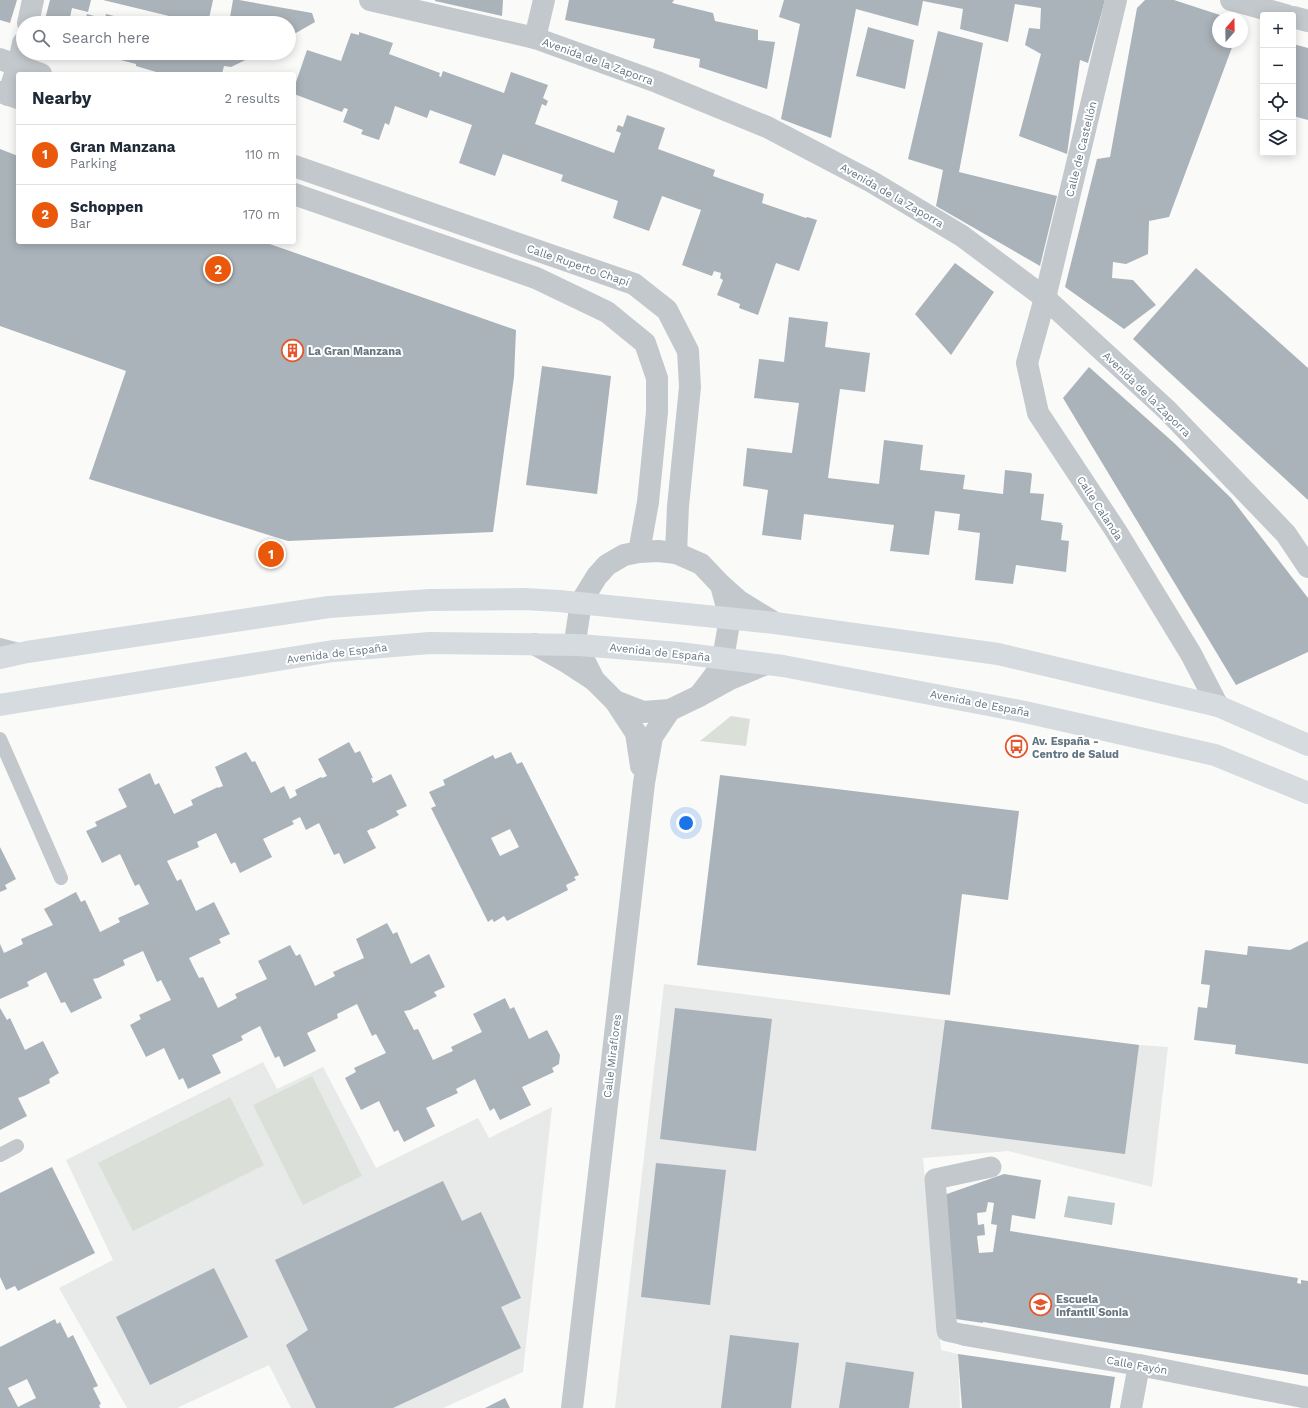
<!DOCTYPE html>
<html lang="en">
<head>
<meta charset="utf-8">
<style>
  body { margin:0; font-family:"Work Sans",sans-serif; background:#f2f2f3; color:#1f2937 }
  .controls { position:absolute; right:12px; top:12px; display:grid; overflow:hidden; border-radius:4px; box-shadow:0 2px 10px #0003 }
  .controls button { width:36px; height:36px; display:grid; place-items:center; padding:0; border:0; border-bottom:1px solid #e0e1e3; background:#fff; color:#1f2937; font:20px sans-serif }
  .compass { position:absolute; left:1212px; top:12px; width:36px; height:36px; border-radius:50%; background:#fff; box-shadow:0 2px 10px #0003; rotate:20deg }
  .you { position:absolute; left:686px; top:823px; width:14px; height:14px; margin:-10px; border:3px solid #fff; border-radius:50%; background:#1a73e8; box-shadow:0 0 0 6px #1a73e833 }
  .badge { display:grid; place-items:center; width:26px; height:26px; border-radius:50%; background:#ea580c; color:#fff; font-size:13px; font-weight:700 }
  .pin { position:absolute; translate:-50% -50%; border:2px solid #fff; box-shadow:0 1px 4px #0006 }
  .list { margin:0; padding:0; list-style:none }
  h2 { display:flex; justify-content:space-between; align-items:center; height:52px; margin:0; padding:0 16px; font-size:17px }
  h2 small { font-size:13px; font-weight:400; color:#747a83 }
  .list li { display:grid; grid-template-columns:26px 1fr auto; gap:12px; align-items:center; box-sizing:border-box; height:60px; padding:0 16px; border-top:1px solid #e0e1e3 }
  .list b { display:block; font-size:15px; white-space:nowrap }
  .list p { margin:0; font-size:13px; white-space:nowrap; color:#747a83 }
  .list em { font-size:13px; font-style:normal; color:#747a83 }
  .icon { flex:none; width:22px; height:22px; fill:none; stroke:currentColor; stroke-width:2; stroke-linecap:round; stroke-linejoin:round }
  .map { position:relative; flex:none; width:1308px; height:1408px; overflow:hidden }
  .search { position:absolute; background:#fff; box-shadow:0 2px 10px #0003; left:16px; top:16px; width:280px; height:44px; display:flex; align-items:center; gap:10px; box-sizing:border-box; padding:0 14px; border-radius:22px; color:#747a83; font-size:15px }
  .panel { position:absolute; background:#fff; box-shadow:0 2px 10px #0003; left:16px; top:72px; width:280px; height:172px; border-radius:4px }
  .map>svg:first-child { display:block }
</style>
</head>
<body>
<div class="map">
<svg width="1308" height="1408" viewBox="0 0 1308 1408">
  <rect width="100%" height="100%" fill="#fafaf8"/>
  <g fill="#e8e9e9">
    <path d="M664 984 1139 1045 1168 1047 1152 1187 1008 1151 923 1158 941 1350 958 1354 960 1408H615Z"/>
    <path d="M263 1062 277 1089 323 1067 376 1168 478 1118 489 1138 552 1107 523 1372 443 1408H291L269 1365 177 1408H127L59 1288 113 1260 66 1160Z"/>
  </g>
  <g fill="#dadfd7">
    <path d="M731 716 750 719 746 746 700 741Z"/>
    <path d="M312 1076 362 1176 303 1205 253 1105Z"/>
    <path d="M230 1097 264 1165 133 1231 98 1163Z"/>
  </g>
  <path fill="#bbc7cb" d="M1068 1196 1115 1203 1112 1225 1064 1217Z"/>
  <g fill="#aab3b9" fill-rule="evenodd">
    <path d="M0 0H17L10 23 0 20Z"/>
    <path d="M50 0H91L88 12 72 8 69 22 72 23H44Z"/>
    <path d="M103 0H213L208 23H198Z"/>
    <path d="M233 0H239L312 13 315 22 289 37V23H229Z"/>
    <path d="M435 0H503L502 16 435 1Z"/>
    <path d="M569 0H674L672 3 713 13 715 21 758 30V40L775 42 767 89 699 67 700 59 653 48 655 39 565 20Z"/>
    <path d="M784 0H1105L1088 63 1080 60 1067 154 1019 136 1041 54 1025 45 1029 28 1040 29 1041 8 1015 4 1008 42 960 29 963 9 923 1 918 26 856 9 831 138 781 119 800 24 779 17Z"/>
    <path d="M1145 0H1174L1229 18H1218V42H1234L1169 217 1149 221 1148 254 1126 264 1113 262 1112 278 1133 280 1156 305 1124 329 1065 287 1097 159 1110 157 1137 8Z"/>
    <path d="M87 14 105 19 106 14 118 17 116 21 121 23H85Z"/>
    <path d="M868 27 914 40 905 89 856 76Z"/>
    <path d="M938 31 983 43 959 172 1057 196 1040 266 936 206 943 170 908 159Z"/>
    <path d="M359 32 393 43 389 54 440 73 439 76 441 77 443 71 504 93 511 72 548 85 543 98 548 101 546 106 542 104 535 124 614 153 621 133 616 131 618 125 623 127 627 115 665 128 658 149 715 170 713 176 764 194 762 203 806 218 807 217 817 220 799 271 776 263 758 315 739 308 740 304 717 295 723 280 720 278 721 273 714 271 712 276 682 265 701 210 662 196 649 231 613 218 618 201 561 181 563 175 503 154 495 176 459 163 472 125 430 110 427 118 395 106 389 125 385 123 379 140 361 134 363 130 343 122 348 109 344 108 342 112 294 94V88L307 50 341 61 351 33 359 35Z"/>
    <path d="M1293 44 1308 48V120L1293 116Z"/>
    <path d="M106 53H260L231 67 224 66 222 74H163L136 66V64L109 57V54Z"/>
    <path d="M0 149 18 156V242H264L516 330 514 377 493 532 288 541 89 479 126 371 0 326Z"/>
    <path d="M955 263 994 292 951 355 915 314Z"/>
    <path d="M1196 268 1308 368V500L1133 339Z"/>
    <path d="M789 317 828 322 825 347 870 353 865 392 840 389 828 478 879 484 884 440 923 445 920 470 965 475 963 489 1003 494 1005 470 1031 473 1032 475 1030 493 1044 494 1041 520 1062 523 1061 525H1063L1061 540 1069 541 1066 572 1016 565 1013 584 975 580 980 533 958 530 960 514 935 511 929 555 890 551 894 525 804 514 801 540 762 535 768 490 743 486 747 448 792 453 799 403 754 398 759 359 784 362Z"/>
    <path d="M542 366 611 376 597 494 526 485Z"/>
    <path d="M1089 367 1173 442 1231 498 1308 598V652L1236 685 1063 398Z"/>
    <path d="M349 742 355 753 360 751 373 778H371L373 783 391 774 407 806 396 811 399 815 372 829V828L367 831 376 848 344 864 339 853 334 855 319 823 306 830 300 817 292 821 294 824 263 839 272 857 240 873 235 862 231 864 216 833 197 842 199 847 167 861 177 881 181 879 196 911 214 902 230 934 219 939 221 943 189 958 199 978 203 977 218 1008 237 998 235 994 267 979 258 961 290 945 296 956 300 954 315 986 335 976 333 972 364 958 356 939 387 923 393 934 397 932 411 964 429 954 445 987 434 992 437 996 410 1010 404 1011 414 1030 418 1029 433 1060 453 1051 451 1047 482 1032 473 1014 505 998 510 1009 514 1007 529 1039 547 1030 560 1055 559 1064 552 1068 554 1072 522 1087 531 1105 500 1120 494 1108 490 1111 475 1079 456 1089 458 1093 426 1108 435 1126 404 1142 398 1130 394 1132 379 1101 361 1110 345 1078 356 1072 354 1068 386 1053 376 1034 372 1036 357 1004 337 1014 338 1018 307 1033 316 1051 284 1067 279 1056 275 1058 260 1026 241 1036 243 1040 212 1055 221 1073 188 1089 183 1078 179 1080 164 1048 146 1057 130 1025 141 1019 139 1015 171 1000 161 980 157 982 143 951 123 960 125 965 98 978 93 979 102 998 71 1013 65 1002 61 1003 46 972 27 982 29 986 0 999V944L4 953 23 944 21 939 53 925 44 909 76 892 81 902 85 900 100 932 120 922 118 918 149 904 139 884 135 886 120 854 102 863 86 831 97 826 95 822 127 807 118 789 150 773 155 785 159 783 174 814 193 805 191 800 218 787V788L223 786 215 767 246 752 252 762 255 761 271 793 284 786 290 799 297 795 295 790 321 777 322 778 327 776 318 759Z"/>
    <path d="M511 752 517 764 522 762 579 875 574 877 576 880 566 885 568 890 507 921 504 916 494 922 492 919 488 922 431 808 436 806 429 792 445 785 443 780 493 755 495 759ZM510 829 519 847 500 856 491 838Z"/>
    <path d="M720 775 1019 811 1008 900 962 894 950 995 697 965Z"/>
    <path d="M0 847 16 879 5 885 7 889 0 892Z"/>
    <path d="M1308 941V1064L1235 1054 1236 1045 1194 1040 1198 1007 1207 1008 1210 985 1201 984 1205 950 1247 955 1248 946 1290 950Z"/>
    <path d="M0 1008 7 1020 10 1018 25 1050 43 1041 59 1073 49 1079 50 1083 24 1096 18 1098 27 1116 0 1130Z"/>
    <path d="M675 1008 772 1019 756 1151 660 1139Z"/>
    <path d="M945 1020 1139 1045 1125 1154 931 1129Z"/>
    <path d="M656 1163 726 1170 710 1305 641 1297Z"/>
    <path d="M52 1167 95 1253 18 1291 15 1286 6 1290 0 1277V1193Z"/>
    <path d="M1004 1174 1041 1180 1035 1219 1012 1215 1010 1231 1298 1278 1297 1283 1301 1284V1280L1308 1281V1375L983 1322V1323L956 1319 944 1195ZM988 1202 994 1203 991 1224 997 1225 993 1252 979 1253 977 1236 985 1235 984 1224 978 1225 977 1213 986 1212Z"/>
    <path d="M443 1181 462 1221 481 1212 521 1298 501 1307 521 1348 393 1408H316L286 1345 308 1330 275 1260Z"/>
    <path d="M214 1268 248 1337 150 1385 116 1317Z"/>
    <path d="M55 1319 57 1324 60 1322 68 1338 73 1335 98 1386 93 1388 101 1404 99 1405 100 1408H0V1347ZM27 1379 36 1398 18 1407 8 1388Z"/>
    <path d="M730 1335 799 1343 791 1408H721Z"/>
    <path d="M958 1354 1115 1377 1110 1408H962Z"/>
    <path d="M846 1362 914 1372 909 1408H839Z"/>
    <path d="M505 1398 510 1408H485Z"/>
  </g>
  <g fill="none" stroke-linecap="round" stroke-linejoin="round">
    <g stroke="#c3c8cc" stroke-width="14">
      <path d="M0 645 23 651"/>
      <path d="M0 739 61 878"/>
      <path d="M0 1155 17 1146"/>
    </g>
    <path stroke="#c3c8cc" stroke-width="21" d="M965 1335 947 1331 935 1179 991 1167"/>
    <g stroke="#c3c8cc" stroke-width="22">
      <path d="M370 0 535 38 657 82 767 127 872 182 962 236 1045 298 1167 410 1286 534 1308 567"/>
      <path d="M1116 0 1045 298 1027 363 1038 413 1116 531 1191 654 1218 706"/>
      <path d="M1231 0 1286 15"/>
      <path d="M1293 17 1308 21"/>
      <path d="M28 23 33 0"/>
      <path d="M535 38 544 0"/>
      <path d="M8 95 18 65 23 43"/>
      <path d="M721 585 739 601 775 623"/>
      <path d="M534 644 568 663 594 680 615 701 643 712 670 710 699 696 730 679 766 664"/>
      <path d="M594 680 581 654 576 635 581 602 597 576 607 565 624 555 639 552 658 551 676 553 701 564 721 585 730 618 723 659 715 675 699 696"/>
      <path d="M615 701 636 733 641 766"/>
      <path d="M965 1335 1139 1365 1308 1398"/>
      <path d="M572 1408 644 783 652 737 670 710"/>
      <path d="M1131 1408 1139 1365"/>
    </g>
    <g stroke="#c3c8cc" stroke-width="22">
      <path d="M0 59 41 74"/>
      <path d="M0 92 18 98"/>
      <path d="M294 166 634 284 667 310 688 351 690 387 678 506 676 553"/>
      <path d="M294 194 536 278 607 312 645 343 657 378V412L648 502 639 552"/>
    </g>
    <g stroke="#d6dbdf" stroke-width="22">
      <path d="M0 658 27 652 329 607 430 600 525 599 559 601 775 623 998 654 1218 706 1308 745"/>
      <path d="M0 705 333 651 430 643 579 645 679 653 783 666 1025 712 1215 755 1308 793"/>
    </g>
  </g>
  <defs>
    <symbol id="building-ring" viewBox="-11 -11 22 22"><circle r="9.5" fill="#fff" stroke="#e4572e" stroke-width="1.5"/><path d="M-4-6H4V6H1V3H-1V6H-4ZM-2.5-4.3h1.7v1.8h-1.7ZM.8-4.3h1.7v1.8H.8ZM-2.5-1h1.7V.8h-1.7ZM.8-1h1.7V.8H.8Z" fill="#e4572e"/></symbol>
    <symbol id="bus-ring" viewBox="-11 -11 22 22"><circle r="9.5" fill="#fff" stroke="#e4572e" stroke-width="1.5"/><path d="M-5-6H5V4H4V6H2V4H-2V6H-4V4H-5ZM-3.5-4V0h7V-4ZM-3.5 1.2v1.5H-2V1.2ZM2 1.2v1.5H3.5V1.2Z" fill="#e4572e"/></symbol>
    <symbol id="school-ring" viewBox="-11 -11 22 22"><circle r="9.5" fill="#fff" stroke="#e4572e" stroke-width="1.5"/><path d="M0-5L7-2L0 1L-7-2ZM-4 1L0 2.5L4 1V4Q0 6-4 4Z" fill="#e4572e"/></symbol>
  </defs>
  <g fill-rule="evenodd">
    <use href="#building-ring" x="280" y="338" width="25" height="25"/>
    <use href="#bus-ring" x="1004" y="734" width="25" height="25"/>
    <use href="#school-ring" x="1028" y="1292" width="25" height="25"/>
  </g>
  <g text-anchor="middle" stroke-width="4" stroke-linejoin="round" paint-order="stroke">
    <g font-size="11" fill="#657683" stroke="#fff">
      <text transform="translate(598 61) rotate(20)" y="4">Avenida de la Zaporra</text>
      <text transform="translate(1081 149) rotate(-76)" y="4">Calle de Castellón</text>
      <text transform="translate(892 195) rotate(30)" y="4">Avenida de la Zaporra</text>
      <text transform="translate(578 265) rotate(19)" y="4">Calle Ruperto Chapí</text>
      <text transform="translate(1147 394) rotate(44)" y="4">Avenida de la Zaporra</text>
      <text transform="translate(1100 508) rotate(57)" y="4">Calle Calanda</text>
      <text transform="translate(660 652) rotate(6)" y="4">Avenida de España</text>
      <text transform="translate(337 653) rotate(-7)" y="4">Avenida de España</text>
      <text transform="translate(980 703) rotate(11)" y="4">Avenida de España</text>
      <text transform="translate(612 1056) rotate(-83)" y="4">Calle Miraflores</text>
      <text transform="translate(1137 1365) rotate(10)" y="4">Calle Fayón</text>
    </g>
    <g font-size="11" font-weight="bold" fill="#657683" stroke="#fff" text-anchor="start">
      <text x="308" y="355">La Gran Manzana</text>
      <text x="1032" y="745">Av. España -<tspan x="1032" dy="13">Centro de Salud</tspan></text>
      <text x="1056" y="1303">Escuela<tspan x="1056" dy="13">infantil Sonia</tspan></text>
    </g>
  </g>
</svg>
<div class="controls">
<button>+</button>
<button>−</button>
<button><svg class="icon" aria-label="locate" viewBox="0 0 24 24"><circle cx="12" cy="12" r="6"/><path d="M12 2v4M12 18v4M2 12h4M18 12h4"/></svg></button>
<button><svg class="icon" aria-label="layers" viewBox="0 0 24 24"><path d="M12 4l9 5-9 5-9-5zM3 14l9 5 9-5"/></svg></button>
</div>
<svg class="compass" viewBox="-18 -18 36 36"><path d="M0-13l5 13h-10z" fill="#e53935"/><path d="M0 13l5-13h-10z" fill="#747a83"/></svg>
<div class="you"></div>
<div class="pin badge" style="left:271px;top:554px">1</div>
<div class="pin badge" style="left:218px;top:269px">2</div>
<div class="search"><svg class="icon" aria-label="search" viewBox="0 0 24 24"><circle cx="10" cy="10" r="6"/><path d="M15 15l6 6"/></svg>Search here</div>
<section class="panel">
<h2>Nearby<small>2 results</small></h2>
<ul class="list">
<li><span class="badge">1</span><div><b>Gran Manzana</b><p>Parking</p></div><em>110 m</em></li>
<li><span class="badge">2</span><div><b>Schoppen</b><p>Bar</p></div><em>170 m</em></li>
</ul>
</section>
</div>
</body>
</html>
